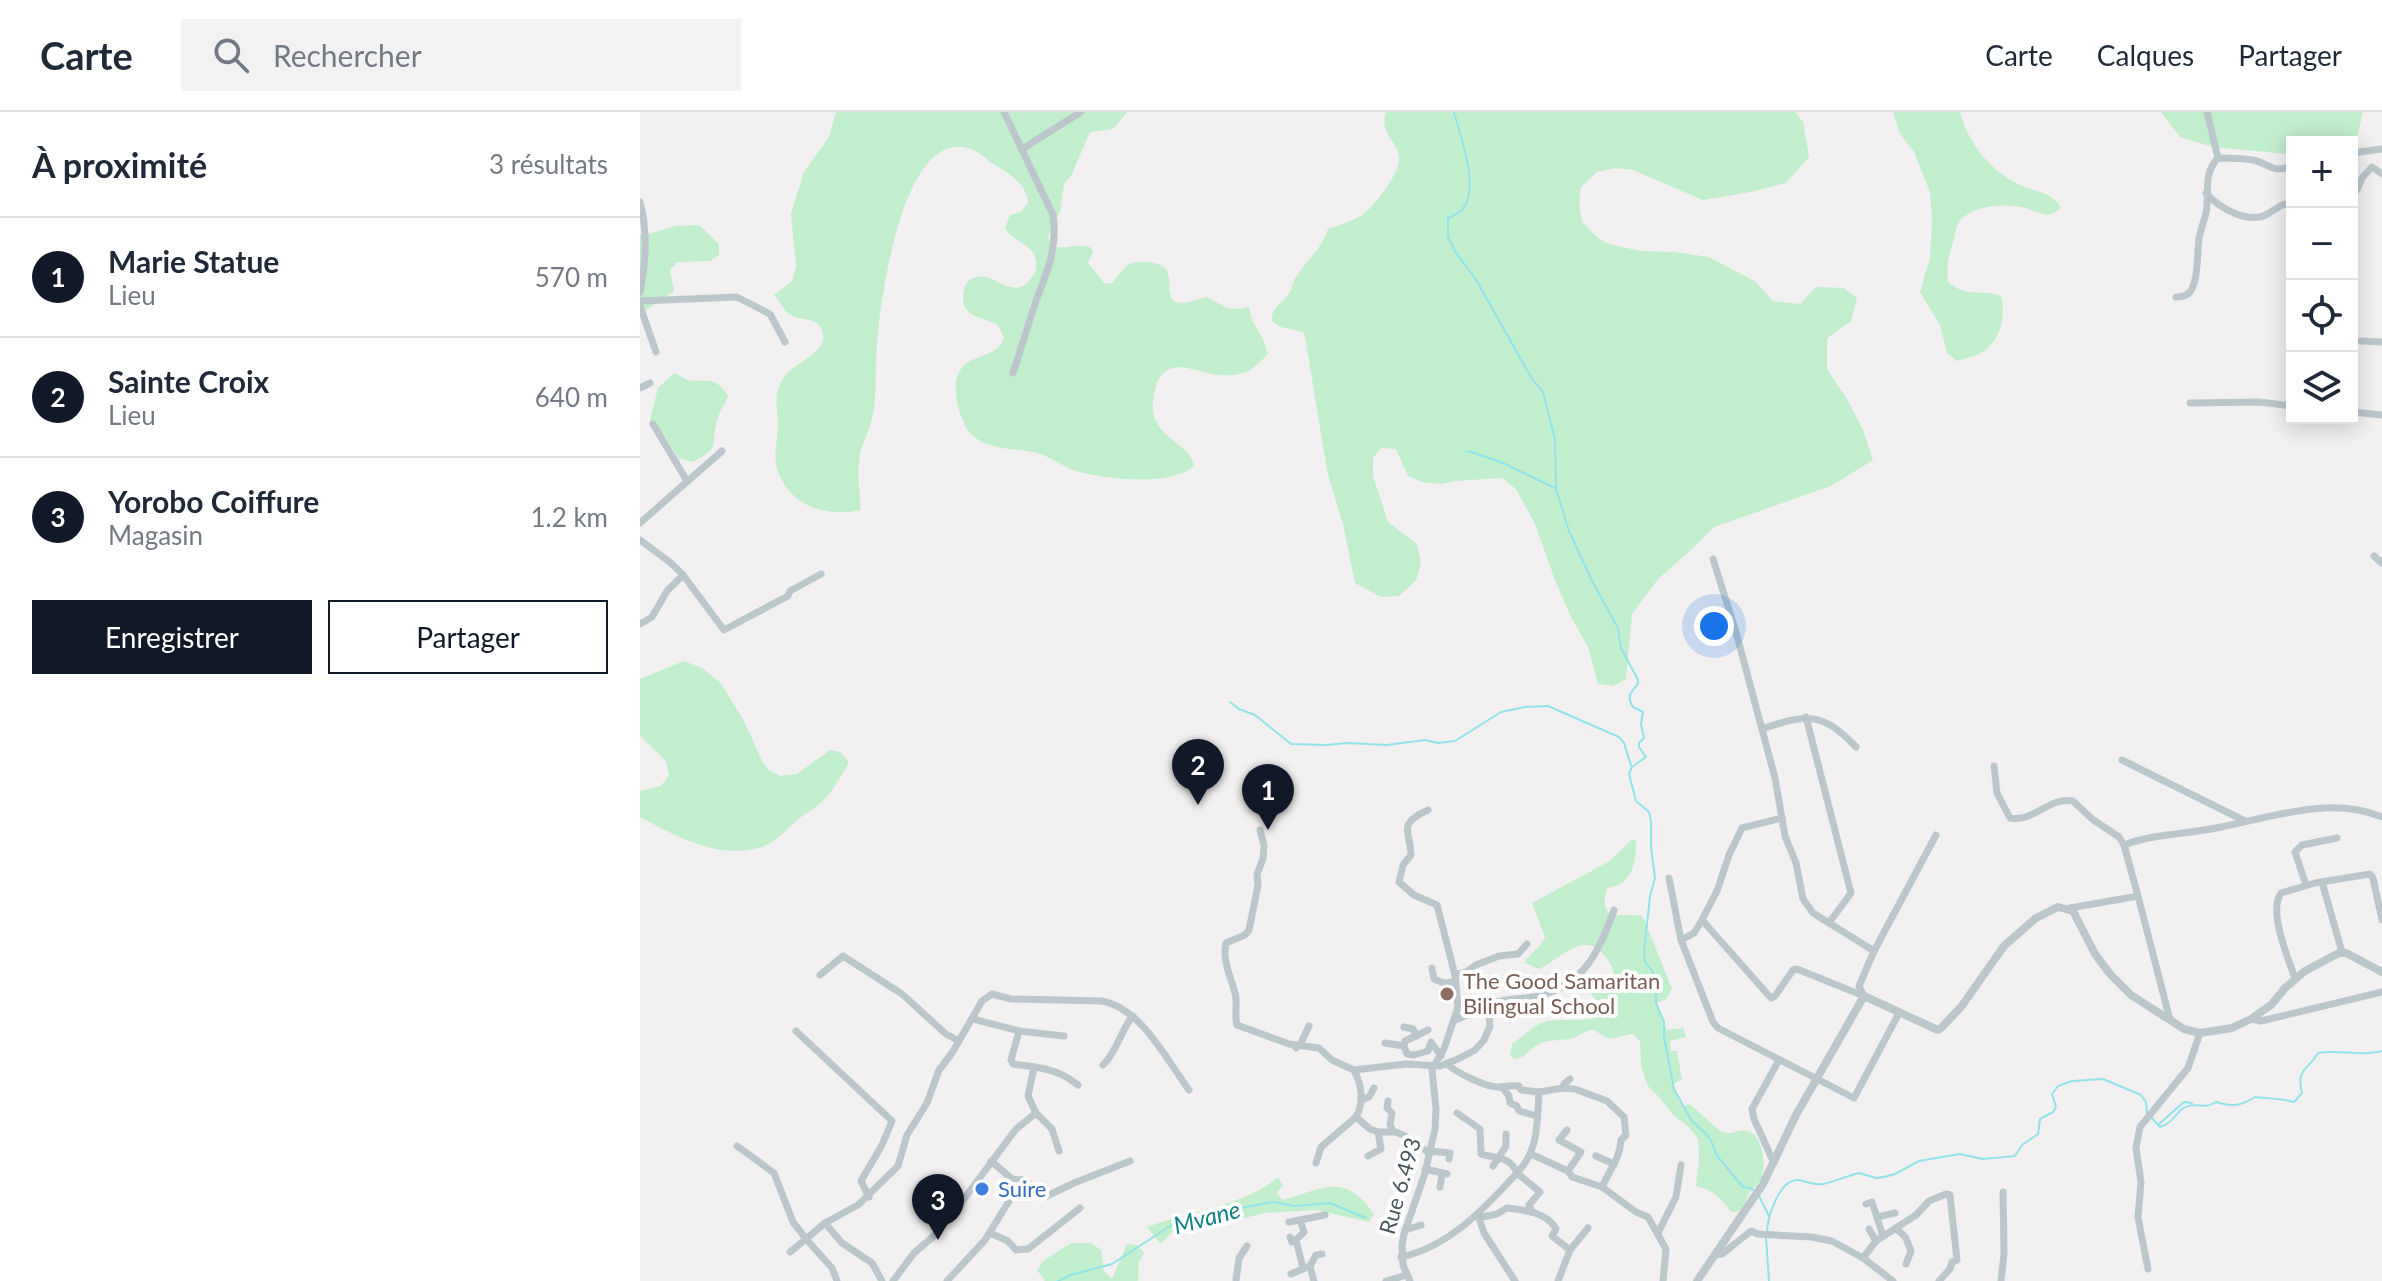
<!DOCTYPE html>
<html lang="fr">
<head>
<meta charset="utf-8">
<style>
  body { margin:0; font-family:Lato,sans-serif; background:#f2f2f3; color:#1f2937 }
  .controls { position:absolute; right:24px; top:24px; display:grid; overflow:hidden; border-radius:0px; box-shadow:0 4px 20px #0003 }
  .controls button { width:72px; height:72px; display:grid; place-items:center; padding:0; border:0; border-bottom:2px solid #e0e1e3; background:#fff; color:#1f2937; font:40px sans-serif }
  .you { position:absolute; left:1074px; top:514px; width:28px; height:28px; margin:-20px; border:6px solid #fff; border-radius:50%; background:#1a73e8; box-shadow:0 0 0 12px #1a73e833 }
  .badge { display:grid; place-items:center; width:52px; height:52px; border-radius:50%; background:#111827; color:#fff; font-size:26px; font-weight:700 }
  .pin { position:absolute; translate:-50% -66px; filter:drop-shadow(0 2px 4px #0008) }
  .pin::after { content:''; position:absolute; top:42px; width:28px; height:24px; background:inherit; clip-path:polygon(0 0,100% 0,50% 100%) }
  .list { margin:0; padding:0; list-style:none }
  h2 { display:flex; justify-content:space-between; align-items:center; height:104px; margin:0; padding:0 32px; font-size:34px }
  h2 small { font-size:26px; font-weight:400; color:#747a83 }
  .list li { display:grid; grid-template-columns:52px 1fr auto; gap:24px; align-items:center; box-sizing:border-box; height:120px; padding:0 32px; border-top:2px solid #e0e1e3 }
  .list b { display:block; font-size:30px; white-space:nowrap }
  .list p { margin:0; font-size:26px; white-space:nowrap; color:#747a83 }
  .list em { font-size:26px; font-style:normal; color:#747a83 }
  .actions { display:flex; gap:16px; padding:24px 32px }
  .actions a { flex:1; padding:18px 0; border:2px solid #111827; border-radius:0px; text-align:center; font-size:28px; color:#111827 }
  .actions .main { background:#111827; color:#fff }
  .icon { flex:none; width:44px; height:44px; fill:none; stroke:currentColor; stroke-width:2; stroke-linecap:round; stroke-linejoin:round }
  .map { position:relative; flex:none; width:1742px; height:1169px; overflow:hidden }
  header { display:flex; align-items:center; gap:48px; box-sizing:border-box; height:112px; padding:0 40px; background:#fff; border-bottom:2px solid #e0e1e3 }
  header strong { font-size:38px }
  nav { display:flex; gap:44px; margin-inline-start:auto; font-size:28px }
  .search { width:560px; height:72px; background:#f2f2f3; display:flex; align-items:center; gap:20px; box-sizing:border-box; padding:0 28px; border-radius:0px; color:#747a83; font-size:30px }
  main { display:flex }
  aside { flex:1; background:#fff }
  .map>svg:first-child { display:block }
</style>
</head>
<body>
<header>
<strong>Carte</strong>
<div class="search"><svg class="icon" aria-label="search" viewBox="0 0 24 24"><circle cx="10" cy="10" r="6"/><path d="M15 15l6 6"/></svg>Rechercher</div>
<nav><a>Carte</a><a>Calques</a><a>Partager</a></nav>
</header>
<main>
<aside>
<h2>À proximité<small>3 résultats</small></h2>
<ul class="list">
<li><span class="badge">1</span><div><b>Marie Statue</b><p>Lieu</p></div><em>570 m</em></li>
<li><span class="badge">2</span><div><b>Sainte Croix</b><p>Lieu</p></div><em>640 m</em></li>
<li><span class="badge">3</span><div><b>Yorobo Coiffure</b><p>Magasin</p></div><em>1.2 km</em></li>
</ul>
<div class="actions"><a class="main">Enregistrer</a><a>Partager</a></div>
</aside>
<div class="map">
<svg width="1742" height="1169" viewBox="0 0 1742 1169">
  <rect width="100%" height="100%" fill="#f2f0f1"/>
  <g fill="#c1eecc">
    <path d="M196 0H487L473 17 451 20 449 22 432 62 424 72 420 99 408 125 412 134C425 139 439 129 451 136L453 140 448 151 465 172 472 171C477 165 483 156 490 152 499 148 522 149 527 159 532 169 526 180 534 190L546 191 566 185C587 194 585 200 609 195L612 208 623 227 628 242C621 249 613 258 603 261 594 264 582 264 572 262 555 259 533 247 520 265 515 272 514 281 513 289 509 327 550 329 554 354 532 375 464 367 436 359 422 355 412 345 397 341 377 336 350 339 333 324 322 315 315 288 316 273 319 237 356 251 364 226L358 213C339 203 318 206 324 177 326 170 330 166 337 165 356 161 371 188 389 169 394 164 397 159 396 152 396 131 373 131 365 116L370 103 381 100 388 91C386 68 366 61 349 49 343 44 336 38 328 36 265 19 244 172 239 211 235 240 237 268 234 297 232 315 221 331 219 349 217 365 220 383 221 398 186 406 148 394 137 356 133 342 138 326 138 313 138 293 132 284 144 265 152 252 187 241 183 222 179 202 160 211 149 202 143 197 140 189 134 183L152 169 156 154 151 102 164 60 189 25Z"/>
    <path d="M746 0H1155L1163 10 1169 45 1146 71 1111 80 1063 88 993 58 975 56 957 60 941 75 939 91 942 110 958 126 969 132 1000 139 1034 140 1069 145 1116 170 1133 189 1160 192 1176 175 1204 176 1217 186 1211 209 1187 226V257L1207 287 1223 318 1233 348 1191 374 1074 415 1053 436 1018 467 992 502 986 567 973 574 958 572 948 535 930 503 915 468 895 412 876 377 862 366 816 369 800 372 782 370 768 364 756 337 741 336 733 346V364L748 410 777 432 781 452 776 468 759 484 741 485 715 471 703 412 687 359 666 230 663 220 641 215 632 209C631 195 641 193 648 183 652 178 652 171 656 165 668 146 680 140 688 117 699 113 713 109 722 103 735 94 760 61 759 46 758 28 739 23 746 0Z"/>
    <path d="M1253 0H1320C1329 34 1353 62 1385 75 1400 81 1408 80 1419 92L1420 97C1406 108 1400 100 1386 96 1368 91 1332 93 1320 109 1317 113 1315 121 1314 127 1309 141 1306 155 1308 170 1329 187 1341 176 1361 184 1366 200 1362 223 1348 236 1341 243 1327 246 1317 249L1307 241 1300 213 1280 180 1290 146 1292 108 1290 80 1274 40 1260 22Z"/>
    <path d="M1521 0H1723L1717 26 1698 30H1652V42H1649L1573 35 1540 25Z"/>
    <path d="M59 113 79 132V143L70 149 37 150 30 158 34 179 0 202V122L5 123 36 114Z"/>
    <path d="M34 261C38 262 41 265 45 267 63 273 74 260 88 284 85 293 79 300 77 308 69 336 84 332 53 350L38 346 24 323 12 313 10 308 18 276Z"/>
    <path d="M44 549 62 556 80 570 104 609 122 649 129 658 140 664 157 662 190 638 200 640 209 650C201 665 190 684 176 695 171 698 166 701 161 705 148 715 138 729 122 735 81 749 35 724 0 705V679L21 674 29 663 26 649 0 624V567Z"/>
    <path d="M996 727C996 750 994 772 967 776 958 812 978 800 1002 804L1005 809 1032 877 1026 887 1017 891 1027 918 1043 916 1046 925 1030 929 1031 939H1037L1042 968 1033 972 1039 990 1043 994 1049 992C1059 999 1075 1016 1083 1020 1091 1024 1100 1016 1108 1019 1123 1024 1126 1052 1122 1065 1120 1071 1114 1074 1110 1080 1104 1089 1104 1101 1091 1100 1081 1086 1073 1078 1056 1074L1059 1048 1058 1027 1049 1015 1033 1003 1020 986 1008 974 1001 954 1000 929 993 922C985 922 975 928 968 926 962 925 958 918 951 918 945 919 939 924 933 926 923 929 911 927 901 931 890 935 888 946 874 947L870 943 872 932C882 925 894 913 905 910 923 905 952 912 964 902L965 897 950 881 945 872 948 867 965 869 974 864C973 855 969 848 962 841 941 819 919 849 899 857L885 851C889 840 900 838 905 825L892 791 970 749 990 729Z"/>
    <path d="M638 1065 643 1074 637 1080 642 1088C684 1077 704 1059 734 1102L729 1110 676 1098 624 1101 589 1110 535 1117 521 1132 507 1115C547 1100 607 1093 638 1065Z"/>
    <path d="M431 1131H451L461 1138 464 1159 472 1167 487 1132 497 1133 504 1141 499 1150 498 1169H405L397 1158 403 1149Z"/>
  </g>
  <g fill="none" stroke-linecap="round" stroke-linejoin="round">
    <g stroke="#90e3e9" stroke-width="2">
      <path d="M814 0C820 24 839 73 824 95 821 101 814 103 808 106V125L816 141 835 166 892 267 903 280 915 327 916 377 929 419 952 469 978 516 981 536 998 568V572C991 580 986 585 993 595L1003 600 1001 612 1004 626 999 631V635L1006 645 992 655 989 662 996 689 1009 700 1011 709V735L1015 766 1010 784 1004 840 1005 850 1016 864V891L1024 910V924L1032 967 1034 977 1051 1008 1066 1022 1071 1029 1077 1044 1103 1075 1111 1076 1114 1079"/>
      <path d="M828 339 861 350 915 376"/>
      <path d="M590 590 599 597 615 603 651 632 687 633 708 631 747 633 785 628 798 631 815 629 861 600 885 595 908 594 979 625 984 631 991 653"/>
      <path d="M1519 1012 1544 990 1552 991"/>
      <path d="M1119 1084 1129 1104"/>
      <path d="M1127 1119C1128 1105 1139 1067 1158 1068 1167 1069 1174 1074 1183 1072 1196 1069 1207 1064 1219 1061L1236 1066 1244 1065 1255 1062 1279 1049 1320 1042 1343 1047 1375 1044 1382 1033 1398 1022 1400 1007 1413 1000 1416 995 1412 982 1418 974 1432 969 1463 967 1501 983 1506 990 1507 1001 1520 1015C1532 1011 1534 1004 1542 997 1554 988 1563 999 1576 990 1592 995 1601 994 1615 985 1625 986 1647 987 1654 990L1662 981C1656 956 1667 960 1678 941 1699 937 1721 945 1742 939"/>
      <path d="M1126 1126 1129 1169"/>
      <path d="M418 1169 431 1163 472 1152 530 1114 548 1108 577 1105 594 1097 634 1090 655 1094 690 1091 726 1106"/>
    </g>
    <g stroke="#bcc7cc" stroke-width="7">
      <path d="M364 0 413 103C418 135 407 160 396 189 388 213 381 237 373 261"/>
      <path d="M1567 0 1578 46"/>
      <path d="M382 37 441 0"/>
      <path d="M1712 41 1742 37"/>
      <path d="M1712 80 1717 78 1722 66 1732 55 1742 62"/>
      <path d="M1566 81C1579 96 1610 114 1629 101 1640 95 1638 93 1652 91"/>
      <path d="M0 90C8 121 6 149 0 180"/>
      <path d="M1536 185C1540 185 1545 184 1548 182 1559 173 1557 139 1559 126 1561 117 1564 109 1566 101 1570 81 1562 63 1578 46 1590 46 1601 46 1613 48 1631 52 1632 62 1652 54"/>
      <path d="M0 189 97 185 130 202 145 230"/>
      <path d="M0 194 16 240"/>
      <path d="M1721 229 1742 230"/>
      <path d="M0 276 10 271"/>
      <path d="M1550 291 1619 290 1652 294"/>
      <path d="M1712 300 1742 303"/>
      <path d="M13 312 47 369"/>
      <path d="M0 411 82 339"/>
      <path d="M0 428 31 451 43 463 84 518 148 484 150 479 181 462"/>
      <path d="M1734 444 1742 451"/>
      <path d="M1073 447 1096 520 1135 666 1145 724 1156 751 1163 787 1173 801 1234 839 1219 874 1224 884"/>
      <path d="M0 512 12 505 27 479 43 463"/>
      <path d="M1166 605 1211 781 1189 811"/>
      <path d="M1122 617C1166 602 1182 599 1216 635"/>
      <path d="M1482 648 1605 709"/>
      <path d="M1354 654 1357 681 1370 706C1393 711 1410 684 1433 689L1452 707 1479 725 1484 733C1512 722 1547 722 1576 716 1630 706 1689 683 1742 705"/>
      <path d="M620 718 624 733 623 747 617 762 618 773 609 818 605 823 586 831C582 849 591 865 595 881 598 892 594 903 597 913L649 932 679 936 692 948 714 958"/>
      <path d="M1029 766 1041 828 1073 910 1078 916 1214 986 1259 901"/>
      <path d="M1682 770 1702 840"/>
      <path d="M1666 773 1655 740 1662 733 1697 726"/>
      <path d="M1498 784 1530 908"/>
      <path d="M1430 796 1498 784 1484 733"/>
      <path d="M1062 808 1131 886 1135 884 1153 858 1157 857 1224 884"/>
      <path d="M1041 828 1054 821 1062 808 1077 779 1089 743 1102 716 1142 706"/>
      <path d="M1234 839 1296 723"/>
      <path d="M792 856 794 867 804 871 814 870"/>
      <path d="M180 863 203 844 262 882 306 922 319 929"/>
      <path d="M815 863 826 860 836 853 859 844 878 842 887 832"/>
      <path d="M1655 866C1648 846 1628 799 1641 781L1675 771 1730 762 1733 766 1742 808"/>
      <path d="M333 907 379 919 424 924"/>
      <path d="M1611 907 1621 909 1742 880"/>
      <path d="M815 908C830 903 845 891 861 889 874 886 887 887 899 884 944 873 960 838 974 798"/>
      <path d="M764 915 773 917 777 924"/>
      <path d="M156 919 252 1009 242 1033 221 1069 229 1085"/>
      <path d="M379 919 371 948 373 952C399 956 417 956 438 973"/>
      <path d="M745 931 764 934 765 929 788 918"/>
      <path d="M764 934 767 942 774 943 788 939 791 930 801 944"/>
      <path d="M656 936 660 933 669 914"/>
      <path d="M807 952C817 961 847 976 860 975 867 974 872 973 879 974L881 978 899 980 923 976 935 977 967 989 984 1005 986 1023 981 1028C980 1047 969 1059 962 1075"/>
      <path d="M463 953C477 940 480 919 493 904"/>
      <path d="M394 955 388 984 396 1001 412 1017 419 1039"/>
      <path d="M862 975 869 984 870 991 877 994 879 999 897 1004"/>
      <path d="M923 976 924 972 930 967"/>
      <path d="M721 988 729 985 734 976"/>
      <path d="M748 989 747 996 752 1001 750 1013 753 1019"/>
      <path d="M927 1018 919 1028 941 1040 928 1059"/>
      <path d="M97 1034 134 1061 153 1110 166 1127 185 1111 218 1093 258 1054 267 1023 287 991 299 958 312 941 342 889 352 882 371 887 462 889C501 896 527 948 549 978"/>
      <path d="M789 1039 810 1041 809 1047"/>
      <path d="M789 1041 765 1024 756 1020H738L730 1017 716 1005C724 991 722 973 714 958L766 952 800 954 818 947 835 938 844 928 850 914 848 893"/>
      <path d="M891 1042 928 1059 932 1065 962 1075 996 1100 1008 1105 1026 1137 1023 1169"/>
      <path d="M728 1044 741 1037 738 1020"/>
      <path d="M956 1044 974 1052"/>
      <path d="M351 1049 372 1067 382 1068 407 1084 434 1071 490 1049"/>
      <path d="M676 1051 681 1035 716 1005"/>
      <path d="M1134 1051 1114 1007 1112 997 1139 948"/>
      <path d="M853 1054 866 1034V1022"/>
      <path d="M785 1057 807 1062"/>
      <path d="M800 1075 802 1062"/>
      <path d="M1226 1092 1232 1090 1243 1124"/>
      <path d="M892 1100 889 1093 900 1080 877 1061C899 1039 897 1010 899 980"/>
      <path d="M1237 1105 1255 1101"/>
      <path d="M649 1110 685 1103"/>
      <path d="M185 1111 202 1131 232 1151 242 1169"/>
      <path d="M1229 1117 1236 1129"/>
      <path d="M1257 1117 1266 1126 1271 1139 1266 1152"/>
      <path d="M765 1118 781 1113"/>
      <path d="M350 1121 368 1129 376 1138 388 1137 440 1096"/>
      <path d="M1018 1121 1036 1085 1041 1053"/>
      <path d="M650 1125 652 1130 656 1128 663 1156"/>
      <path d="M656 1128 664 1120 660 1108"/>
      <path d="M930 1138 948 1116"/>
      <path d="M150 1140 166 1127 192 1156 197 1169"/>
      <path d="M1075 1143 1082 1142 1111 1119 1118 1122 1171 1125 1192 1129 1223 1146 1253 1169"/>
      <path d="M761 1145C809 1135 845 1096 877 1061 869 1043 856 1047 841 1042L840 1017 817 1001"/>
      <path d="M1223 1146 1236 1129 1276 1103 1289 1089 1306 1082 1310 1083 1317 1148 1312 1150 1310 1157 1299 1169"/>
      <path d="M670 1154 674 1169"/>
      <path d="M1508 1157 1498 1105 1501 1070 1496 1036 1500 1015 1548 956 1560 921"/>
      <path d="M651 1162 670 1154 676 1143 682 1142"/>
      <path d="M253 1169 274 1141 295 1123 315 1099 376 1017 396 1001"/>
      <path d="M307 1169 345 1128 382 1068"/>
      <path d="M596 1169 599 1146 607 1134"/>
      <path d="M746 1169 767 1163"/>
      <path d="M770 1169 763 1153 762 1133 764 1122 785 1061 795 1017 796 997 792 957 804 937 818 895 815 863 797 793 774 783 759 770 763 753 771 743C770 718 757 712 788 698"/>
      <path d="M875 1169 844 1121 838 1103 842 1105 857 1102 867 1096C884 1098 907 1100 916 1117L912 1124 930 1138 918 1169"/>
      <path d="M1361 1169 1364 1142 1363 1080"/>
    </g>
    <path stroke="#bcc7cc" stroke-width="8" d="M1057 1169 1123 1072 1156 1003 1224 884 1298 918 1301 916 1321 895 1364 834 1396 806 1418 795 1433 799 1455 842 1470 862 1491 883 1544 917 1560 921 1592 916 1611 907 1631 893 1645 876 1665 859 1699 841H1706L1742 860"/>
  </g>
  <circle fill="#8d6e63" stroke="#fff" stroke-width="3" cx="807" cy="882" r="8"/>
  <circle fill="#3f7fe0" stroke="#fff" stroke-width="3" cx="342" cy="1077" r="8"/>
  <g text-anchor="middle" stroke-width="8" stroke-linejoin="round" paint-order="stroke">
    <g font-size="22" fill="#785e54" stroke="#fff" text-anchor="start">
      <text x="823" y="877">The Good Samaritan<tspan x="823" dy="25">Bilingual School</tspan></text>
    </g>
    <g font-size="22" fill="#49565d" stroke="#fff">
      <text transform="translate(760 1074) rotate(-74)" y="8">Rue 6.493</text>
    </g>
    <g font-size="22" fill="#366cbe" stroke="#fff" text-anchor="start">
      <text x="358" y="1085">Suire</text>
    </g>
    <g font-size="24" font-style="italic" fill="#128188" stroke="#fff">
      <text transform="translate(567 1106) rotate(-15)" y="8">Mvane</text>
    </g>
  </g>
</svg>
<div class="controls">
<button>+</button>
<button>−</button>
<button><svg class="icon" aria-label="locate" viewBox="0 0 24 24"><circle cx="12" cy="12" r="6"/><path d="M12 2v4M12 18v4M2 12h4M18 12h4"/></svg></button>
<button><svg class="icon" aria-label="layers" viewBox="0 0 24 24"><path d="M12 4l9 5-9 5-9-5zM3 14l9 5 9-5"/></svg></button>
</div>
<div class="you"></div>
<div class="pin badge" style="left:628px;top:718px">1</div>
<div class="pin badge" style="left:558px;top:693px">2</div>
<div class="pin badge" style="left:298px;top:1128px">3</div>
</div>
</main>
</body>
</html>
